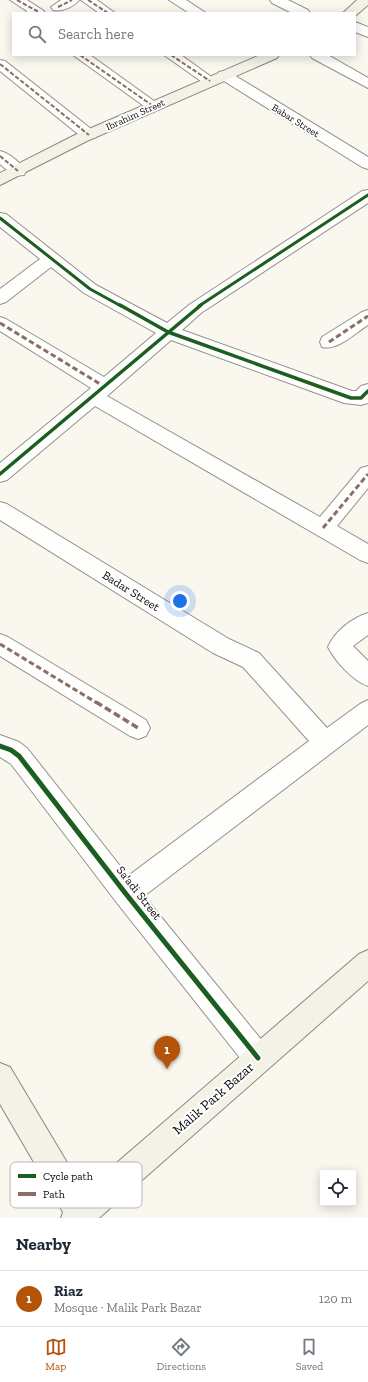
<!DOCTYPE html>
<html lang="en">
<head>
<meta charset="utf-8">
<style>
  body { margin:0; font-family:"Zilla Slab",serif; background:#f2f2f3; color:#1f2937 }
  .controls { position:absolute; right:12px; bottom:12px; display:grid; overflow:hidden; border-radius:0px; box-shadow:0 2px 10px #0003 }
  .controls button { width:36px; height:36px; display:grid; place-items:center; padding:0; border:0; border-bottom:1px solid #e0e1e3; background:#fff; color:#1f2937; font:20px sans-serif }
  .you { position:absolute; left:180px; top:601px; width:14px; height:14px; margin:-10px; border:3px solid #fff; border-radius:50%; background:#1a73e8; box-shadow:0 0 0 6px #1a73e833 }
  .badge { display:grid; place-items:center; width:26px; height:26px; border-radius:50%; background:#b45309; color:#fff; font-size:13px; font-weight:700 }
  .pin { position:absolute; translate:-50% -33px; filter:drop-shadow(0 1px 2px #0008) }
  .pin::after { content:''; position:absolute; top:21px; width:14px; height:12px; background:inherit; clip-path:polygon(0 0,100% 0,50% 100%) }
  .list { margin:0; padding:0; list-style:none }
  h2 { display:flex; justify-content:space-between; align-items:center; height:52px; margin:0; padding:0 16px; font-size:17px }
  h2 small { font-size:13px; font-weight:400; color:#747a83 }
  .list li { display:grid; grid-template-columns:26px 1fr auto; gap:12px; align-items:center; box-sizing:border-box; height:56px; padding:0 16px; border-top:1px solid #e0e1e3 }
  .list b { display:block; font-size:15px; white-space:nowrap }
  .list p { margin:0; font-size:13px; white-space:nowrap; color:#747a83 }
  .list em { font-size:13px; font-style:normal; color:#747a83 }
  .icon { flex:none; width:22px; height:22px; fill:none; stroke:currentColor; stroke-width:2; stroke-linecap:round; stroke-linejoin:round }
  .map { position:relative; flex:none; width:368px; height:1218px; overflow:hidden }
  .search { position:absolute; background:#fff; box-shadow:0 2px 10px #0003; left:12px; right:12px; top:12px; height:44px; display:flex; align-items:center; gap:10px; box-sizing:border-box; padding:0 14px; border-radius:0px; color:#747a83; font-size:15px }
  .sheet { height:108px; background:#fff }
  nav { display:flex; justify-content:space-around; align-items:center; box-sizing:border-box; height:56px; border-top:1px solid #e0e1e3; background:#fff; font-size:11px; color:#747a83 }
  nav a { display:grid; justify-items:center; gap:2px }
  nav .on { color:#b45309 }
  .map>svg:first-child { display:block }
</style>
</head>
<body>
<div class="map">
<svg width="368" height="1218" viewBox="0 0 368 1218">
  <rect width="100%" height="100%" fill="#f9f7ee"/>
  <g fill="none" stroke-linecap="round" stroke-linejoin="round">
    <defs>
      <g id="street">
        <path d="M10 0H27L44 11 43 13H26L27 11Z"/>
        <path d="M61 0H79C74 7 61 12 53 10L51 7Z"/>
        <path d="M81 0H97L115 13H99Z"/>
        <path d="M169 0H186L206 13H189Z"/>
        <path d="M270 0H288L308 10 310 13H292L272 3Z"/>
        <path d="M355 22 368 27V37L355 32Z"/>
        <path d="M73 55H90L161 106 158 109H148Z"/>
        <path d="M164 55H181L217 81 215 84H205Z"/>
        <path d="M310 55H328L368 78V88L312 58Z"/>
        <path d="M0 60 5 61 95 132 97 135 95 138H83L0 71Z"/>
        <path d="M224 71 229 72 368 157V169L362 167 219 78 217 75 219 72Z"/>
        <path d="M0 151C9 153 21 163 26 171L24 175C13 177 8 171 0 164Z"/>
        <path d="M368 190V203L201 313 182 330 352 391H356L361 386 368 384V403L361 405 344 403 171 340 107 396 320 517 361 468 368 466V488L337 526 368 544V563L360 560 95 406 7 480 0 482V463L91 388 0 331V317L6 319 104 377 156 333 84 293 51 267 6 302 0 304V289L40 259 0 227V213L6 214 96 285 167 323 189 305 362 191Z"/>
        <path d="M368 310V325C355 333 338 351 322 347L320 342 322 337 362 312Z"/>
        <path d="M0 502 7 504 229 639 259 653 327 728 360 704 368 700V725L144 896 268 1048 272 1058 268 1068 258 1072 248 1068 117 903 11 764 0 757V735L19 742 27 748 128 876 309 741 243 667 213 653 0 520Z"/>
        <path d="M368 613V635L353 646 368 661V686C353 681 335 661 328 647 335 631 352 618 368 613Z"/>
        <path d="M0 634 8 637 146 720 150 728 146 736 138 739 130 736 0 656Z"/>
      </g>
      <g id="secondary">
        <path d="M357 0H368V5L355 16V13H343Z"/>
        <path d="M260 55H279L277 58 87 141 0 185V173L75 135Z"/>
        <path d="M368 950V981L99 1218H61L63 1212 0 1104V1063L10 1067 84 1191 359 954Z"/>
      </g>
    </defs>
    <use href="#street" stroke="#92918d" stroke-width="2"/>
    <use href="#secondary" stroke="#888783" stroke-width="2"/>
    <use href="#street" fill="#fefefc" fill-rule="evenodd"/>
    <use href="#secondary" fill="#f4f2e7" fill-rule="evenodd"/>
    <g stroke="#8d6e63" stroke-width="2" stroke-dasharray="4.5 2" stroke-linecap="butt">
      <path d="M17 0 37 11 33 13"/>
      <path d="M88 0 108 13"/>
      <path d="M58 7 72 0"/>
      <path d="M80 55 153 106"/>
      <path d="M171 55 210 81"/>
      <path d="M0 64 89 135"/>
      <path d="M0 156 18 171"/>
    </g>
    <g stroke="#8d6e63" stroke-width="3" stroke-dasharray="5.5 3" stroke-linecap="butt">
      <path d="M0 323 105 387"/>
      <path d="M329 342 368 316"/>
      <path d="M323 528 368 474"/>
      <path d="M0 644 97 703"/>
    </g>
    <path stroke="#8d6e63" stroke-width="3.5" stroke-dasharray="7 3.5" stroke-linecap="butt" d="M96 702 138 728"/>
    <defs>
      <g id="cycleway-far2">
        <path d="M0 218 90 289 121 306"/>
        <path d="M199 306 368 195"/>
      </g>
      <g id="cycleway-far1">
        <path d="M120 305 168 332 351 398H361L368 391"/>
        <path d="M0 474 201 305"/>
      </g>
      <path id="cycleway" d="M0 746 11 750 19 756 126 894 258 1058"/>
    </defs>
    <use href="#cycleway-far2" stroke="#fff" stroke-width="5"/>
    <use href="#cycleway-far1" stroke="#fff" stroke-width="6"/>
    <use href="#cycleway" stroke="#fff" stroke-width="8"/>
    <use href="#cycleway-far2" stroke="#1b5e20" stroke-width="3"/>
    <use href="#cycleway-far1" stroke="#1b5e20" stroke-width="3.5"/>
    <use href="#cycleway" stroke="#1b5e20" stroke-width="5"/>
  </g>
  <g text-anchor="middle" stroke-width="4" stroke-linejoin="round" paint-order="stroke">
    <g font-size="10" fill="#0a0a0a" stroke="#fff">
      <text transform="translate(135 114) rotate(-24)" y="4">Ibrahim Street</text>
      <text transform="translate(296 120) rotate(32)" y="4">Babar Street</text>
    </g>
    <g font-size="12" fill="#0a0a0a" stroke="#fff">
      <text transform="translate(131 591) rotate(32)" y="4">Badar Street</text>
      <text transform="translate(139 893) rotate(52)" y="4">Sa'adi Street</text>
    </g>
    <g font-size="14" fill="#0a0a0a" stroke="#fff">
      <text transform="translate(213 1098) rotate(-41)" y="5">Malik Park Bazar</text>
    </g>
  </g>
  <rect x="10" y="1162" width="132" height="46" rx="6" fill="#fff" stroke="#b6b6b6" stroke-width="1"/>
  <rect x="18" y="1174" width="18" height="4" fill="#1b5e20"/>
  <rect x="18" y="1192" width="18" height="4" fill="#8d6e63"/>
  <g font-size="11" fill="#0a0a0a">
    <text x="43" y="1180">Cycle path</text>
    <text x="43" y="1198">Path</text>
  </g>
</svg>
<div class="controls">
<button><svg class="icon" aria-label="locate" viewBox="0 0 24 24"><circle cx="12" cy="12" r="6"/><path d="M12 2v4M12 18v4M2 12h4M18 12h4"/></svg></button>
</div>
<div class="you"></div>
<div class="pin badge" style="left:167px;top:1069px">1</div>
<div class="search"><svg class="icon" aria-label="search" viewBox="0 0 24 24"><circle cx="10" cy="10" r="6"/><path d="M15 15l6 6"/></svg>Search here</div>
</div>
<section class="sheet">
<h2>Nearby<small></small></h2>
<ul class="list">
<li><span class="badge">1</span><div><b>Riaz</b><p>Mosque · Malik Park Bazar</p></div><em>120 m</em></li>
</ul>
</section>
<nav>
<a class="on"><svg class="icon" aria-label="map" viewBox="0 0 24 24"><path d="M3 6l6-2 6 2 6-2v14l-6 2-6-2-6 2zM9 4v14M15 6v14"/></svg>Map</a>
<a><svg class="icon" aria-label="directions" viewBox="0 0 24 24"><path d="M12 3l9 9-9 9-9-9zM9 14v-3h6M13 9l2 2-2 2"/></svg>Directions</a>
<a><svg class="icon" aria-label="saved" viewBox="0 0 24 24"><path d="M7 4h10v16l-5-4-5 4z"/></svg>Saved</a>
</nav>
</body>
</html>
